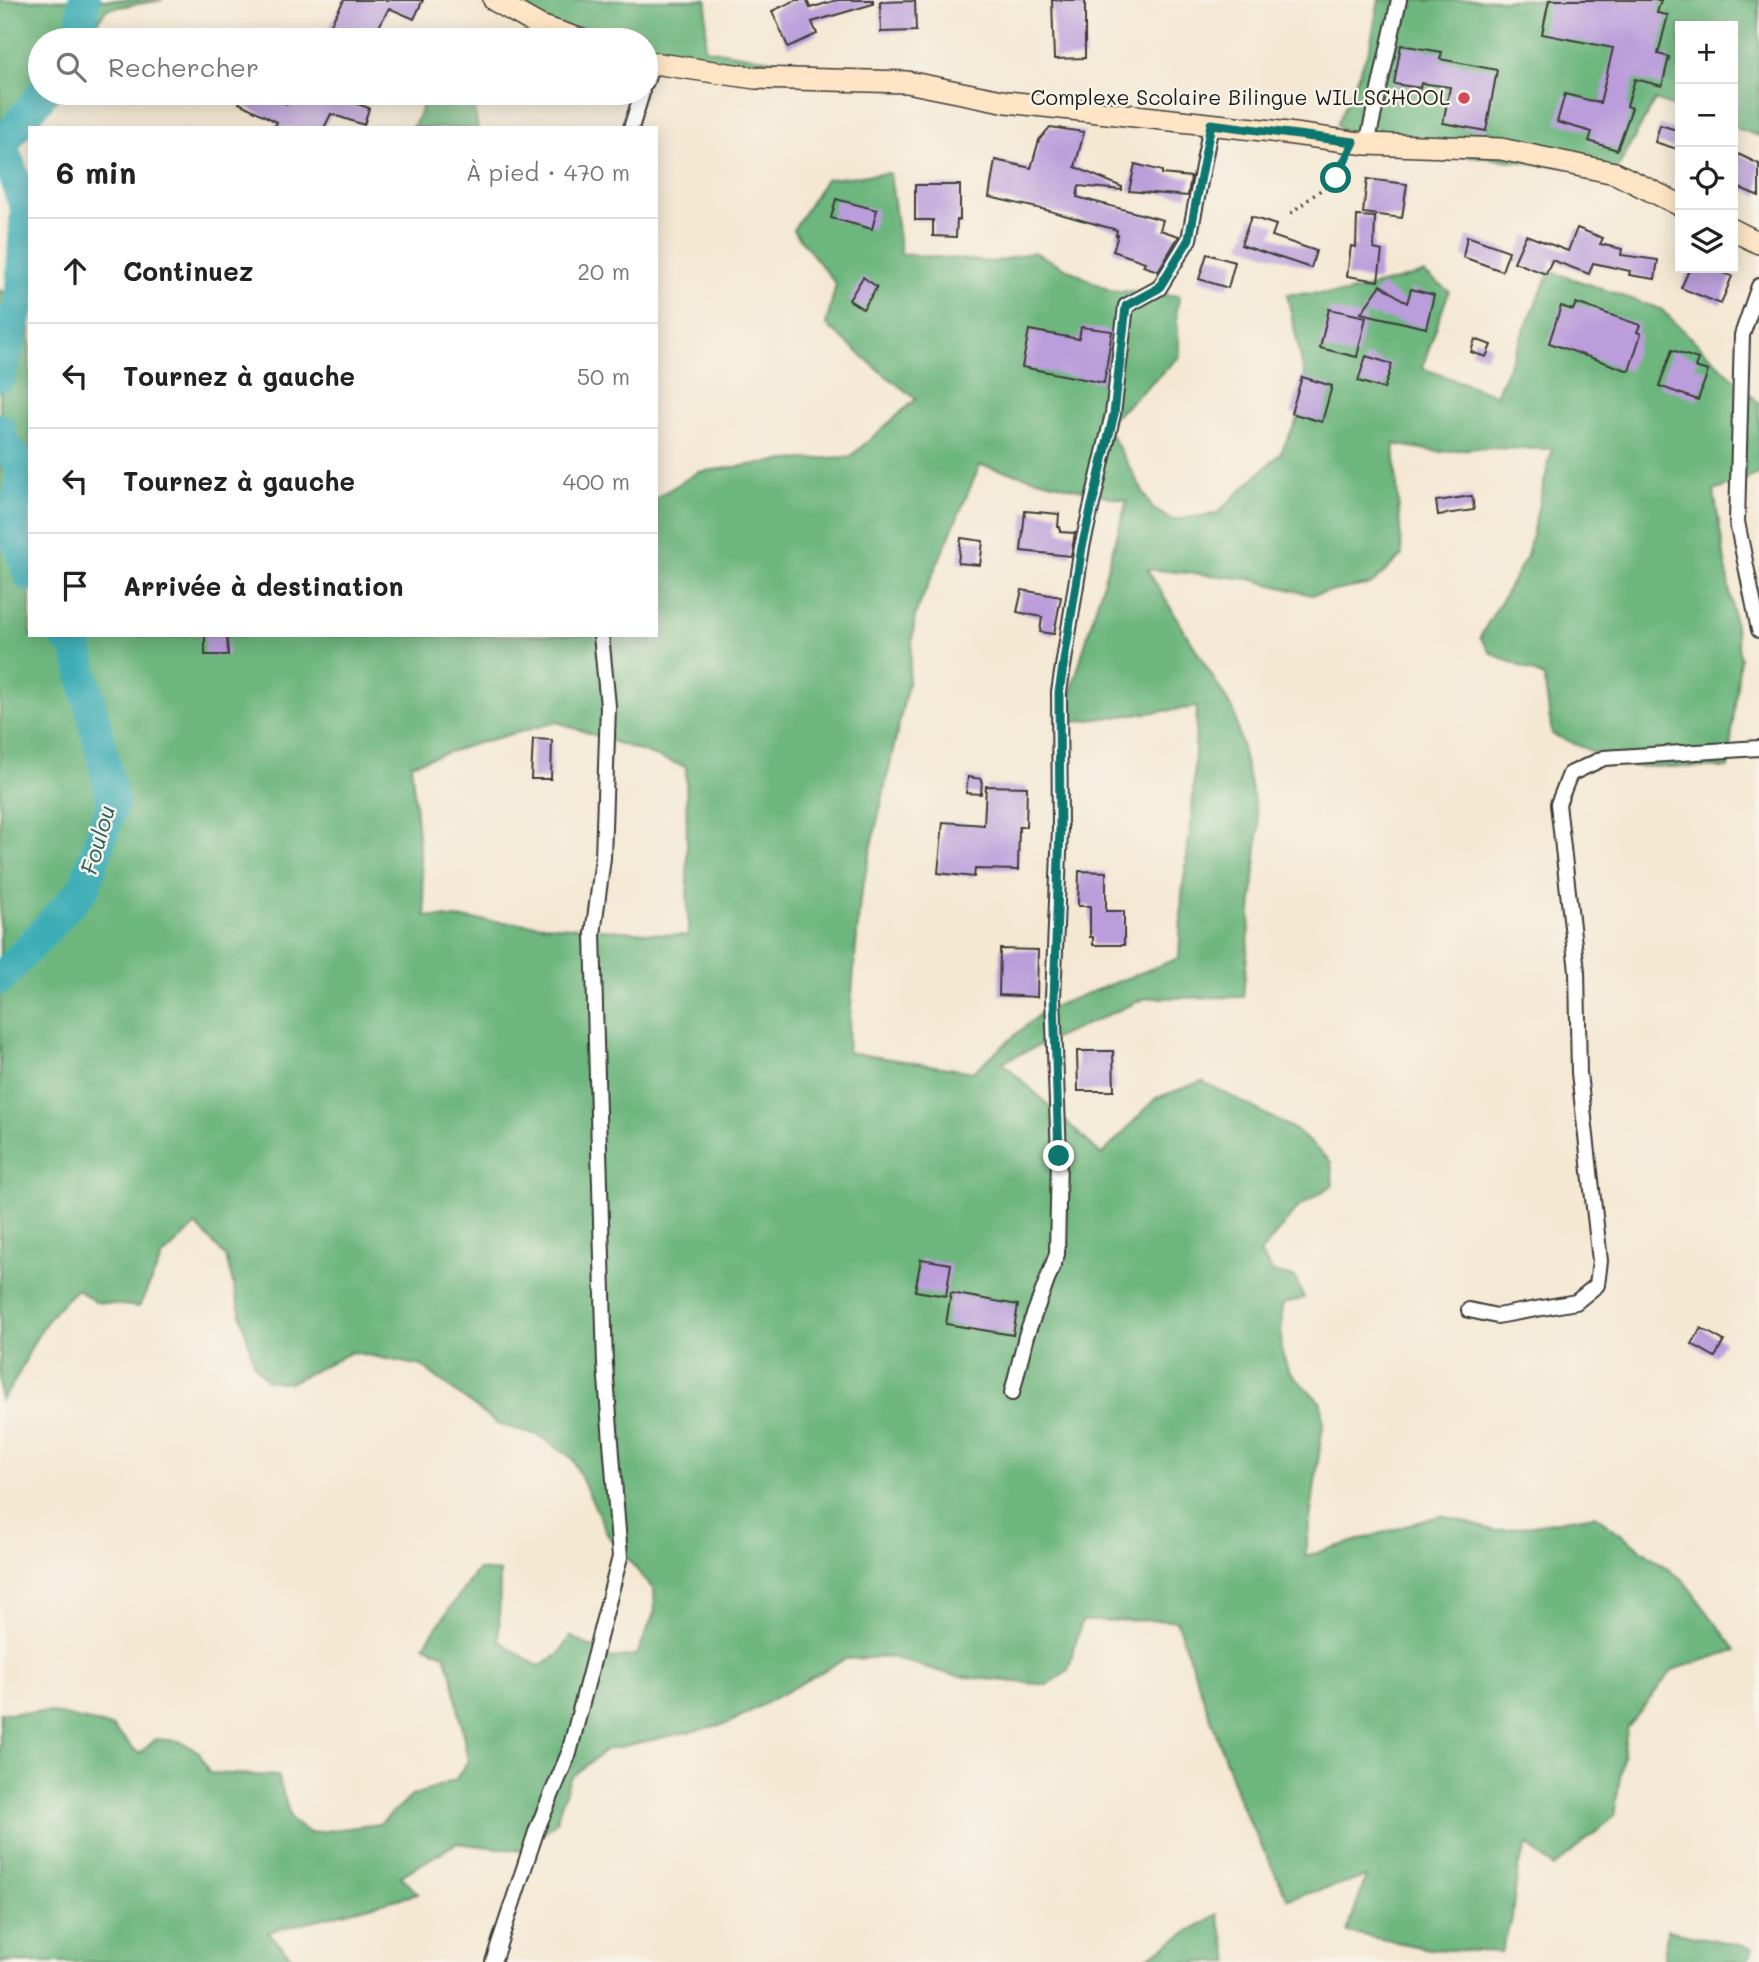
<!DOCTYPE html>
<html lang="fr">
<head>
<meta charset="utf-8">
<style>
  body { margin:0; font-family:Mali,sans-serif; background:#f2f2f2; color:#222 }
  .controls { position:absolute; right:21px; top:21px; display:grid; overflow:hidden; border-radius:0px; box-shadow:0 4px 18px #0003 }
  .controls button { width:63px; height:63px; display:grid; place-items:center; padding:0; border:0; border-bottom:2px solid #e0e0e0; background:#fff; color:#222; font:35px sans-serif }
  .stop { position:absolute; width:21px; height:21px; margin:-16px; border:5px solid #0f766e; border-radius:50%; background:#fff }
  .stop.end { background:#0f766e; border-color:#fff; box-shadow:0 2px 7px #0008 }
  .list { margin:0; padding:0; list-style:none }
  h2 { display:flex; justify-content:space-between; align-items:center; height:91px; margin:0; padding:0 28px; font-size:30px }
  h2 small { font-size:23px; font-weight:400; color:#767676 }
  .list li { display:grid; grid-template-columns:46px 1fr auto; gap:21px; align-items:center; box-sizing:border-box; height:105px; padding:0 28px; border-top:2px solid #e0e0e0 }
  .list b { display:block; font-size:26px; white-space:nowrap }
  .list em { font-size:23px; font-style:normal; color:#767676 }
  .icon { flex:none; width:38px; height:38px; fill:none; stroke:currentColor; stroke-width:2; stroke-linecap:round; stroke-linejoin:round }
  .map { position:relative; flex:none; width:1759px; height:1962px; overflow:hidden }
  .search { position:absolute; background:#fff; box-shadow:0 4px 18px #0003; left:28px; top:28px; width:630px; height:77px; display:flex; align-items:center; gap:18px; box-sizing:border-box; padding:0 24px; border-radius:38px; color:#767676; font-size:26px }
  .panel { position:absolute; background:#fff; box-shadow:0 4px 18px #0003; left:28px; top:126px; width:630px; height:511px; border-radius:0px }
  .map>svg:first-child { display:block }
</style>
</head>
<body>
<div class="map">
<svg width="1759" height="1962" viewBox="0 0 1759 1962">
  <rect width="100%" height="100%" fill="#f7f3e8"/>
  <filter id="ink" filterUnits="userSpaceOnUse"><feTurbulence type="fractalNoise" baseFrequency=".0143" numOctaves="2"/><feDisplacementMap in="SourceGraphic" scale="14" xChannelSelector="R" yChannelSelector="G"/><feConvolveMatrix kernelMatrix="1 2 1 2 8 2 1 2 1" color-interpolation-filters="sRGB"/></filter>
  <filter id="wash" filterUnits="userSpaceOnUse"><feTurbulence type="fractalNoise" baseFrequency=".00686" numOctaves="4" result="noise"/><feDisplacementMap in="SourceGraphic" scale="28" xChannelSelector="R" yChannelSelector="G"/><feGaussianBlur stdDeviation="1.57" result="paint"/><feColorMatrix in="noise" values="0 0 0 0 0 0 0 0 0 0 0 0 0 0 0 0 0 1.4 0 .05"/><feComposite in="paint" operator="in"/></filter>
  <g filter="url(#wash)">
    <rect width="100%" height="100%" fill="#f4e8d3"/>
    <g fill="#6db67e" stroke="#44694d" stroke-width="2" fill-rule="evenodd">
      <path d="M0 0H163L107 9 84 40H40V93H43L2 145 0 143Z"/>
      <path d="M494 0H707L705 49 907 82 646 62V40H582Z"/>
      <path d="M1379 0H1759V136L1733 127V26H1680V109L1655 100 1615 173 1354 142 1337 125 1370 47Z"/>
      <path d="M428 93H471L478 128H410L415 124Z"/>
      <path d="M890 173 901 254 993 262 1034 252 1109 290 1180 296 1176 310 1180 356 1106 425 1152 508 1172 520 1216 514 1280 454 1307 400 1304 374 1287 294 1346 293 1424 273 1449 291 1422 368 1496 395 1550 271 1661 309 1759 403V474L1714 491 1740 658 1728 768 1625 766 1552 734 1544 677 1491 653 1480 637 1527 556 1552 449 1478 448 1439 452 1394 444 1402 555 1372 584 1311 595 1250 579 1147 569 1234 712 1259 825 1243 997 1146 998 1002 1062 1102 1155 1156 1098 1202 1081 1296 1130 1331 1162 1333 1185 1297 1208 1260 1254 1273 1272 1295 1277 1304 1298 1282 1305 1281 1349 1288 1370 1321 1403 1323 1425 1305 1556 1442 1515 1496 1531 1595 1515 1683 1580 1736 1650 1672 1670 1627 1729 1614 1817 1554 1867 1527 1845 1518 1867 1512 1916 1501 1952 1430 1949 1347 1932 1366 1877 1288 1899 1242 1807 1176 1620 1082 1621 1068 1670 1047 1685 955 1676 891 1657 845 1659 729 1723 606 1750 570 1778 556 1822 523 1851 457 1843 401 1876 418 1894 268 1932 296 1962H0V1713L50 1712 112 1727 139 1754 156 1739 179 1741 199 1752 209 1773 278 1776 291 1820 310 1833 379 1824 412 1796 455 1780 468 1761 452 1675 444 1654 424 1645 477 1570 500 1572 499 1641 538 1666 558 1655 570 1636 612 1658 637 1655 655 1611 654 1590 609 1537 572 1458 538 1435 497 1424 422 1366 352 1352 289 1383 267 1380 254 1364 226 1257 196 1225 162 1257 139 1307 95 1302 77 1289C60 1304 43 1324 33 1344 23 1363 16 1385 0 1400V290L30 305V635H656V498L698 472 786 460 850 457 916 399 881 372 826 325 836 284 793 230 826 179ZM980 465 1127 501 1062 723 1197 707 1192 816 1182 895 1179 958 1044 1010 973 1072 847 1052 860 899 908 683 915 615ZM557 722 686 767 688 936 426 916 411 764 478 743Z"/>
      <path d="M1217 1914 1230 1962H1139Z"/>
      <path d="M1667 1930 1752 1948 1748 1962H1664Z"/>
    </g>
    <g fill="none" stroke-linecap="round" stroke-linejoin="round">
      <g stroke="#3daeb6" stroke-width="32">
        <path d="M80 40 84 0"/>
        <path d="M0 376 20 302 26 209 2 145 43 93"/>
        <path d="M0 429 3 443 23 467 13 528 30 576"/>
        <path d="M0 979 84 888 113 802 77 648 64 635"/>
      </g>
    </g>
    <g id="blocks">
      <g fill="#ba9dda">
        <path d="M344 0H423L414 19 389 8 372 40H322Z"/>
        <path d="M796 0H807L810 8 837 0H873V4L812 22 817 34 788 47 772 11Z"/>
        <path d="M1052 0H1085V58L1054 59Z"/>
        <path d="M1549 0H1661L1657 13 1668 15 1658 54 1669 57 1662 86 1635 79 1627 106 1632 108 1617 150 1589 141 1592 132 1557 122 1565 94 1600 103 1613 48 1542 34Z"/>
        <path d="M915 1 916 31 881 32 880 2Z"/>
        <path d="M1401 45 1442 52 1440 59 1497 70 1486 131 1443 123 1450 87 1421 83 1420 88 1394 84Z"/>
        <path d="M244 93H266L287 104 293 93H343L340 98 369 108 364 125 331 114 324 128H274L277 122 239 103Z"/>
        <path d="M1660 125 1680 131V148L1677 147V149L1655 142Z"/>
        <path d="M1050 127 1084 132 1075 167 1122 187V190L1079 186 1077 197 1163 220 1160 230 1179 236 1158 271 1143 266 1145 262 1113 251 1118 235H1116L1117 230 1046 210 989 197 995 160 1031 168 1039 140Z"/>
        <path d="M1738 154 1759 164V196L1733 185V157L1736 158Z"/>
        <path d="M1135 164 1162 171V174L1191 177 1188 196 1129 191Z"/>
        <path d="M1367 179 1407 184 1402 218 1363 213Z"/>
        <path d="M915 185H960V220H957L956 237 933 236V220H915Z"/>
        <path d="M836 199 877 210 872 229 831 218Z"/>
        <path d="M1357 216 1375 217 1374 249 1382 251 1378 281 1347 276 1351 246 1356 247Z"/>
        <path d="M1251 217 1276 225 1272 236 1316 251 1311 268 1241 245Z"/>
        <path d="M1577 228 1603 238 1600 244 1622 249 1621 255 1658 260 1655 279 1629 275 1630 271 1593 263 1589 274 1552 260 1546 274 1514 262 1526 235 1568 251Z"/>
        <path d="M1467 236 1509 251 1502 271 1463 257Z"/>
        <path d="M1207 254 1235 262 1228 288 1199 279Z"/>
        <path d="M1690 268H1711L1732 276 1721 304 1681 288Z"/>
        <path d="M863 277 877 287 863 309 849 300Z"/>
        <path d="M1381 285 1407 303 1411 289 1434 295 1426 328 1361 313Z"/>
        <path d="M1576 303 1640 325 1637 332 1641 334 1629 371 1549 343 1561 306 1573 310Z"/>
        <path d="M1329 309 1366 317 1357 357 1320 348Z"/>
        <path d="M1081 327 1112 331 1104 383 1022 367 1029 330 1079 339Z"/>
        <path d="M1475 339 1491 345 1486 357 1471 352Z"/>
        <path d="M1672 350 1698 359 1695 367 1708 371 1698 400 1659 386Z"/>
        <path d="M1366 356 1392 364 1384 389 1358 381Z"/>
        <path d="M1302 377 1332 386 1322 422 1291 413Z"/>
        <path d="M1472 496 1474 510 1438 515 1436 501Z"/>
        <path d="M1025 511 1059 514 1058 527H1060V532L1075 533 1071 556 1021 551Z"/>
        <path d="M961 538 983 541 980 565 958 563Z"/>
        <path d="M1022 590 1061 597 1054 634 1040 632 1042 617 1017 612Z"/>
        <path d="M205 635H227L228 655H205Z"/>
        <path d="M533 739 552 740 551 779H531Z"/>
        <path d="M968 777 982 779 981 794 966 793Z"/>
        <path d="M986 786 1027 787 1026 827H1019L1018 870 975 869 974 877 938 873 943 822 984 825Z"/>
        <path d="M1079 871 1106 872V911H1124V945H1093V937H1090V906H1078Z"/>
        <path d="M1000 949 1038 950 1037 997 999 995Z"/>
        <path d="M1077 1051H1113L1114 1091H1078Z"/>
        <path d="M921 1259 951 1264 946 1296 915 1291Z"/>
        <path d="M951 1293 1018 1305 1013 1335 946 1324Z"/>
        <path d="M1701 1328 1724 1341 1715 1357 1692 1344Z"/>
      </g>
    </g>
  </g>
  <g filter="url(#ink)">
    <use href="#blocks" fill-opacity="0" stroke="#3c3b37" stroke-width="2"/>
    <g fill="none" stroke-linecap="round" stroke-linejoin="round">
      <defs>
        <g id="street">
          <path d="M646 82 652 64"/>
          <path d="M631 128 642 93"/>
          <path d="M1367 144 1399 0"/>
          <path d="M1759 286 1742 335 1737 522 1759 630"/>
          <path d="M1469 1310 1497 1316 1576 1302 1597 1285 1600 1261 1579 1073 1577 971 1558 804 1570 774 1604 758 1759 748"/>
          <path d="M1012 1393 1026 1336 1057 1254 1059 1156 1053 998 1060 829 1059 692 1082 547 1113 414 1126 306 1159 288 1189 239 1211 125"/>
          <path d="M493 1962 537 1829 569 1753 620 1557 605 1365 593 934 603 858 608 706 601 635"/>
        </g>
        <g id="secondary">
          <path d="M494 0 540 26 582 40"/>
          <path d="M646 62 755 78 907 82 1007 102 1272 131 1367 144 1501 149 1615 173 1680 205"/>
          <path d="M1733 230 1759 243"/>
        </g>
      </defs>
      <use href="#street" stroke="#3c3b37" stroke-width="18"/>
      <use href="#secondary" stroke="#3c3b37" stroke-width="24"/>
      <path stroke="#3c3b37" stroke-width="3.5" stroke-dasharray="2 5" stroke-linecap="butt" d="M1291 213 1336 178 1346 160"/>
      <use href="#street" stroke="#fff" stroke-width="14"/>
      <use href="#secondary" stroke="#fee5c5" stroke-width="21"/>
    </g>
  </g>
  <g fill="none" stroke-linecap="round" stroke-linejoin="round" filter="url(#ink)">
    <path stroke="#0f766e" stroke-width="9" d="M1059 1156 1054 998 1060 829 1059 692 1082 547 1114 414 1126 306 1159 288 1189 239 1211 124 1354 142 1336 178"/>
  </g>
  <circle fill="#d1495b" stroke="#f7f3e8" stroke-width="2.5" cx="1464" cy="98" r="7"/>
  <g text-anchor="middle" stroke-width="5" stroke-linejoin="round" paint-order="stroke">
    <g font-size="21" fill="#1c1c1c" stroke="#f7f3e8" text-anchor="end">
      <text x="1450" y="105">Complexe Scolaire Bilingue WILLSCHOOL</text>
    </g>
    <g font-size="23" font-style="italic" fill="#2b5e61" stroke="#f7f3e8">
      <text transform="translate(98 840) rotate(-74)" y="8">Foulou</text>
    </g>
  </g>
</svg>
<div class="controls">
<button>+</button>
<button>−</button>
<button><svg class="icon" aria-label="locate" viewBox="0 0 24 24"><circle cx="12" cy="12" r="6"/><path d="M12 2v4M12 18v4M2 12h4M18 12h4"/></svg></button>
<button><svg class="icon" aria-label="layers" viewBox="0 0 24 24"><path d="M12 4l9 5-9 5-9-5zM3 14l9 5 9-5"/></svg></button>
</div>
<div class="stop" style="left:1336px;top:178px"></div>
<div class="stop end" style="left:1059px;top:1156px"></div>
<div class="search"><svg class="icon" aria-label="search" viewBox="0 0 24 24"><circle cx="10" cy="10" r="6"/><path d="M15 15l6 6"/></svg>Rechercher</div>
<section class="panel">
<h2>6 min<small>À pied · 470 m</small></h2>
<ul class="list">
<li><svg class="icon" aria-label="ahead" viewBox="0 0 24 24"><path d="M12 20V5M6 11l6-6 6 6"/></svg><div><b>Continuez</b></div><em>20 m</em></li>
<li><svg class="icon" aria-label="left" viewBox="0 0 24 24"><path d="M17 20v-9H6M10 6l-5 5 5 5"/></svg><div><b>Tournez à gauche</b></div><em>50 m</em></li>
<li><svg class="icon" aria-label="left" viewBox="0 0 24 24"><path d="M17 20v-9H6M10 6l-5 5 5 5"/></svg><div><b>Tournez à gauche</b></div><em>400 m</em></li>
<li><svg class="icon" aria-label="arrive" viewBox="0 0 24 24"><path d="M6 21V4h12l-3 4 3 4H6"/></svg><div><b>Arrivée à destination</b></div></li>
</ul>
</section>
</div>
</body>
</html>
